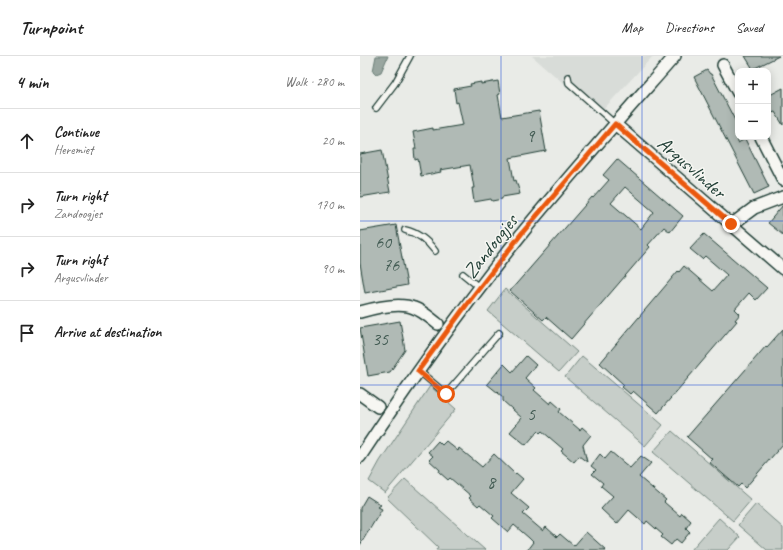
<!DOCTYPE html>
<html lang="en">
<head>
<meta charset="utf-8">
<style>
  body { margin:0; font-family:Caveat,sans-serif; background:#f2f2f2; color:#222 }
  .controls { position:absolute; right:12px; top:12px; display:grid; overflow:hidden; border-radius:8px; box-shadow:0 2px 10px #0003 }
  .controls button { width:36px; height:36px; display:grid; place-items:center; padding:0; border:0; border-bottom:1px solid #e0e0e0; background:#fff; color:#222; font:20px sans-serif }
  .stop { position:absolute; width:12px; height:12px; margin:-9px; border:3px solid #ea580c; border-radius:50%; background:#fff }
  .stop.end { background:#ea580c; border-color:#fff; box-shadow:0 1px 4px #0008 }
  .list { margin:0; padding:0; list-style:none }
  h2 { display:flex; justify-content:space-between; align-items:center; height:52px; margin:0; padding:0 16px; font-size:17px }
  h2 small { font-size:13px; font-weight:400; color:#767676 }
  .list li { display:grid; grid-template-columns:26px 1fr auto; gap:12px; align-items:center; box-sizing:border-box; height:64px; padding:0 16px; border-top:1px solid #e0e0e0 }
  .list b { display:block; font-size:15px; white-space:nowrap }
  .list p { margin:0; font-size:13px; white-space:nowrap; color:#767676 }
  .list em { font-size:13px; font-style:normal; color:#767676 }
  .icon { flex:none; width:22px; height:22px; fill:none; stroke:currentColor; stroke-width:2; stroke-linecap:round; stroke-linejoin:round }
  .map { position:relative; flex:none; width:423px; height:494px; overflow:hidden }
  header { display:flex; align-items:center; gap:24px; box-sizing:border-box; height:56px; padding:0 20px; background:#fff; border-bottom:1px solid #e0e0e0 }
  header strong { font-size:19px }
  nav { display:flex; gap:22px; margin-inline-start:auto; font-size:14px }
  main { display:flex }
  aside { flex:1; background:#fff }
  .map>svg:first-child { display:block }
</style>
</head>
<body>
<header>
<strong>Turnpoint</strong>
<nav><a>Map</a><a>Directions</a><a>Saved</a></nav>
</header>
<main>
<aside>
<h2>4 min<small>Walk · 280 m</small></h2>
<ul class="list">
<li><svg class="icon" aria-label="ahead" viewBox="0 0 24 24"><path d="M12 20V5M6 11l6-6 6 6"/></svg><div><b>Continue</b><p>Heremiet</p></div><em>20 m</em></li>
<li><svg class="icon" aria-label="right" viewBox="0 0 24 24"><path d="M7 20v-9h11M14 6l5 5-5 5"/></svg><div><b>Turn right</b><p>Zandoogjes</p></div><em>170 m</em></li>
<li><svg class="icon" aria-label="right" viewBox="0 0 24 24"><path d="M7 20v-9h11M14 6l5 5-5 5"/></svg><div><b>Turn right</b><p>Argusvlinder</p></div><em>90 m</em></li>
<li><svg class="icon" aria-label="arrive" viewBox="0 0 24 24"><path d="M6 21V4h12l-3 4 3 4H6"/></svg><div><b>Arrive at destination</b></div></li>
</ul>
</aside>
<div class="map">
<svg width="423" height="494" viewBox="0 0 423 494">
  <rect width="100%" height="100%" fill="#e9ebe7"/>
  <filter id="ink" filterUnits="userSpaceOnUse"><feTurbulence type="fractalNoise" baseFrequency=".025" numOctaves="2"/><feDisplacementMap in="SourceGraphic" scale="8" xChannelSelector="R" yChannelSelector="G"/><feConvolveMatrix kernelMatrix="1 2 1 2 8 2 1 2 1" color-interpolation-filters="sRGB"/></filter>
  <g filter="url(#ink)">
    <path fill="#d8dcd8" d="M172 0H293L239 58Z"/>
    <g fill="#c7cec9" stroke="#73867e">
      <path d="M145 233 217 296 199 316 128 255Z"/>
      <path d="M222 300 303 369 285 390 205 321Z"/>
      <path d="M70 330 96 353 25 437 9 425 20 405Z"/>
      <path d="M312 375 391 444 373 465 293 396Z"/>
      <path d="M45 423 125 494H76L78 491 27 442Z"/>
      <path d="M396 448 423 472V494H407L378 469Z"/>
      <path d="M359 462 380 481 368 494H331Z"/>
    </g>
    <path fill="#99a6a0" stroke="#687c75" d="M16 0H28L21 16 16 18 13 15Z"/>
    <g fill="#b0bab5" stroke="#1f3d34" fill-rule="evenodd">
      <path d="M385 0H419L393 13Z"/>
      <path d="M347 14 350 18H351L378 70V87L385 83 409 131 394 138 334 21Z"/>
      <path d="M138 25 140 38 138 39 142 61 179 55 186 95 150 102 154 125 156 124 160 138 142 141V143L132 145 131 143 114 146 112 132H114L110 109 80 114 81 116 61 120 58 103 55 104 54 93H56L53 76 73 72V74L103 69 98 46 96 47 94 33 111 30 110 28 121 26V28Z"/>
      <path d="M423 32V69L415 56 412 57 408 49V40Z"/>
      <path d="M22 94 30 136 0 141V98Z"/>
      <path d="M257 103 323 160 310 176 304 171 288 189 290 191 211 283 186 261 183 264 150 235 232 141 233 142 249 124 243 119ZM265 131 294 156 281 173 251 147Z"/>
      <path d="M423 149V179L408 167Z"/>
      <path d="M36 169 47 229 5 237 0 207V175Z"/>
      <path d="M344 178 407 232 396 244 389 237 375 253 380 258 375 264 377 265 298 357 273 335 270 338 262 331 264 329 240 307 318 215 319 216 324 210 353 235 367 219 345 200 342 203 330 193Z"/>
      <path d="M40 265 45 294 30 316 8 320 0 272Z"/>
      <path d="M423 273V388L385 432 381 428 378 431 349 406 352 403 327 381 406 290 407 291Z"/>
      <path d="M166 300 176 309 165 322 176 332 174 334 190 348 192 345 201 353 199 356 220 374 222 371 231 379 223 389 227 406 219 400 214 406 201 395 203 393 182 375 180 377 178 375 166 389 150 376 162 362 143 345V341L127 328 144 308 152 316Z"/>
      <path d="M78 385 82 389 86 385 98 395 99 392 122 411 134 398 155 418 156 417 163 423 151 437 169 452 163 458 183 475 186 471 197 481 200 478 214 490 226 476 246 494H167L173 486 169 482 154 469 148 476 132 462 134 460 120 448 118 450 109 442 111 440 90 422 88 424 79 416 80 414 69 404 73 400 68 396Z"/>
      <path d="M251 396 270 412 281 400 291 407 279 421 306 444 304 446 320 460 322 457 331 465 326 472 330 476 321 487 316 483 311 489 301 481 303 479 287 465 285 468 269 454 257 468 241 453 253 440 241 430 243 427 232 418 236 414 231 410 240 398 245 403Z"/>
      <path d="M7 440 21 449 18 451 22 453 0 489V452Z"/>
    </g>
    <g fill="none" stroke-linecap="round" stroke-linejoin="round">
      <defs>
        <g id="lane">
          <path d="M208 21 209 27 255 68"/>
          <path d="M16 52 35 27 50 0"/>
          <path d="M45 174C58 177 67 184 75 195"/>
          <path d="M103 218 120 232"/>
          <path d="M59 315 86 338 139 277"/>
        </g>
        <g id="street">
          <path d="M363 9 378 37"/>
          <path d="M255 68 423 213"/>
          <path d="M401 81 423 124"/>
          <path d="M371 169 394 152 423 141"/>
          <path d="M0 256C14 252 40 246 54 252 63 255 70 262 78 268"/>
          <path d="M0 338 18 351"/>
          <path d="M0 401C51 324 105 248 163 176 212 116 264 58 315 0"/>
        </g>
      </defs>
      <use href="#lane" stroke="#1f3d34" stroke-width="8"/>
      <use href="#street" stroke="#1f3d34" stroke-width="14"/>
      <use href="#lane" stroke="#f6f6f2" stroke-width="5.5"/>
      <use href="#street" stroke="#f6f6f2" stroke-width="11"/>
    </g>
  </g>
  <g fill="none" stroke-linecap="round" stroke-linejoin="round" filter="url(#ink)">
    <path stroke="#ea580c" stroke-width="5" d="M86 338 58 315 110 244 162 177 255 68 371 168"/>
  </g>
  <path fill="none" stroke="#1d4ed8" stroke-width="1" stroke-opacity="0.55" d="M141 0V494M282 0V494M0 165H423M0 329H423"/>
  <g text-anchor="middle" stroke-width="3" stroke-linejoin="round" paint-order="stroke">
    <g font-size="18" fill="#435c54">
      <text x="170" y="86">9</text>
      <text x="23" y="192">60</text>
      <text x="31" y="215">76</text>
      <text x="20" y="289">35</text>
      <text x="171" y="364">5</text>
      <text x="131" y="432">8</text>
    </g>
    <g font-size="20" fill="#1f3d34" stroke="#f6f6f2">
      <text transform="translate(332 111) rotate(41)" y="7">Argusvlinder</text>
      <text transform="translate(130 190) rotate(-52)" y="7">Zandoogjes</text>
    </g>
  </g>
</svg>
<div class="controls">
<button>+</button>
<button>−</button>
</div>
<div class="stop" style="left:86px;top:338px"></div>
<div class="stop end" style="left:371px;top:168px"></div>
</div>
</main>
</body>
</html>
